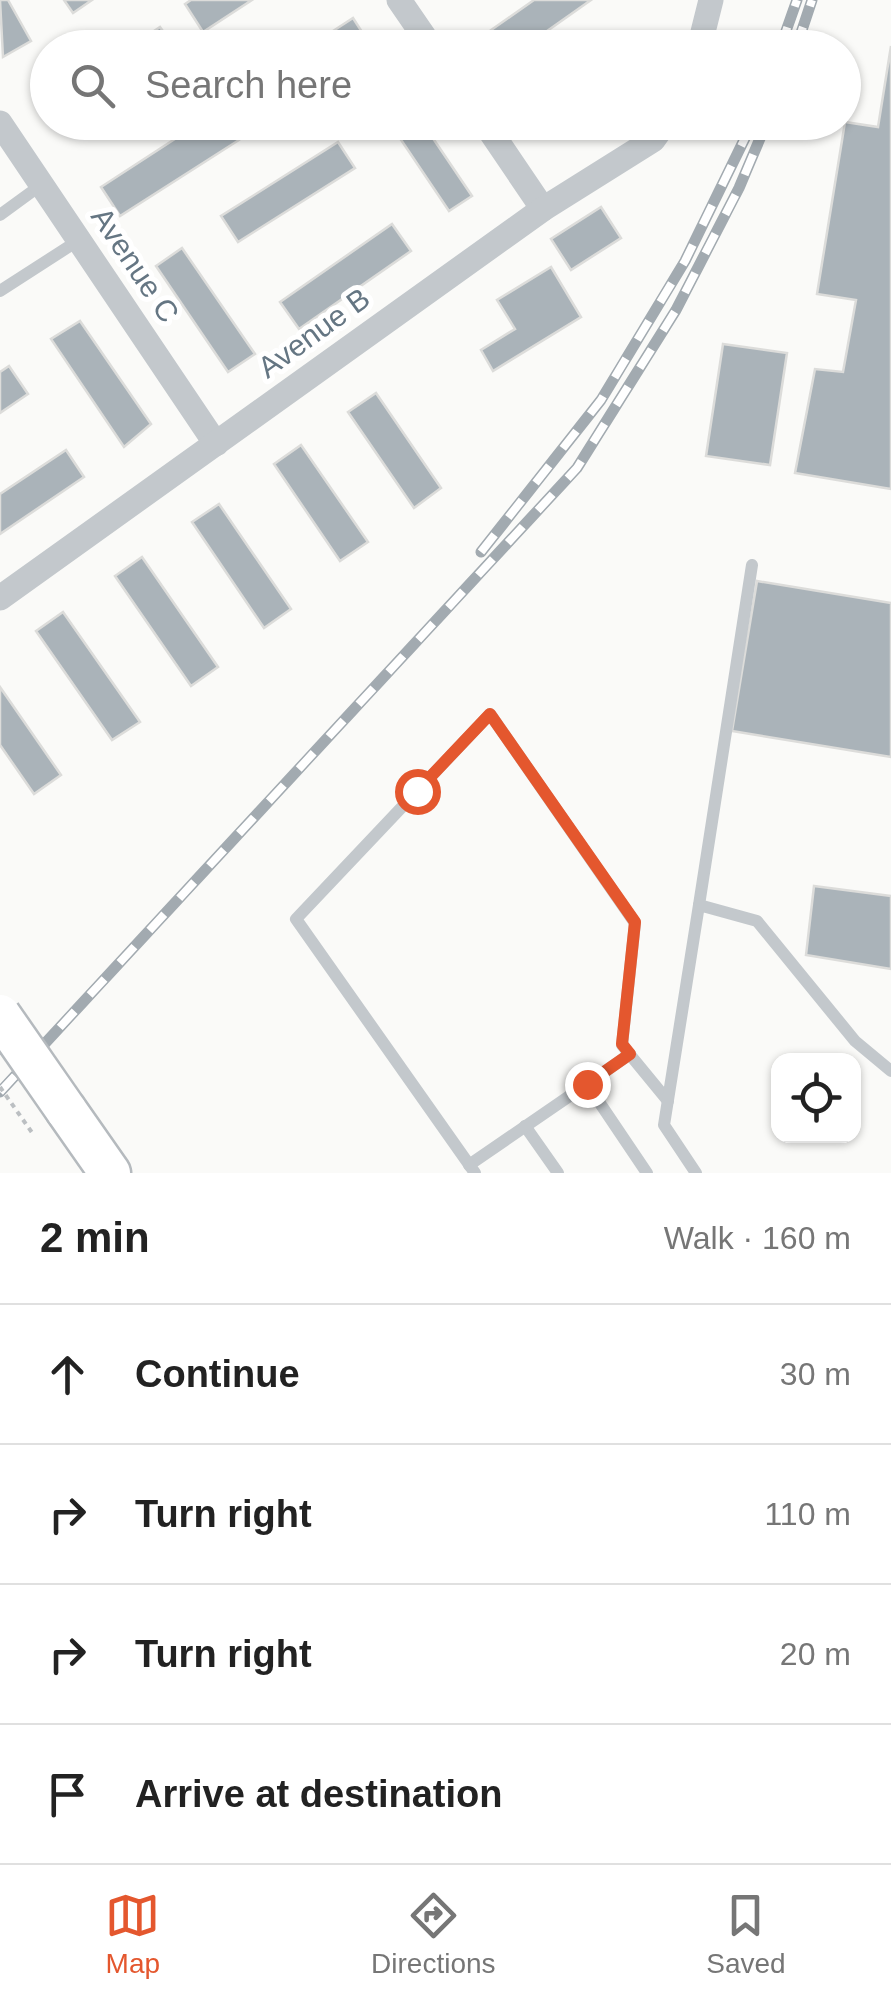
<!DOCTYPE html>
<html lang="en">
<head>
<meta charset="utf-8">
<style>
  body { margin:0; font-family:Helvetica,sans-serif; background:#f6f6f6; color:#222 }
  .controls { position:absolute; right:30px; bottom:30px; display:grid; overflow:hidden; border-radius:20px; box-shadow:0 2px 8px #0004 }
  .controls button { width:90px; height:90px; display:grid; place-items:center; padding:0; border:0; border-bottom:2px solid #e0e0e0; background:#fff; color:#222; font:50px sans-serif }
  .stop { position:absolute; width:30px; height:30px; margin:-22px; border:8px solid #e4572e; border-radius:50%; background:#fff }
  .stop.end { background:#e4572e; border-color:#fff; box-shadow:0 2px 10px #0008 }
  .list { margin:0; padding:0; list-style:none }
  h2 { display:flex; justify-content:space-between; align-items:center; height:130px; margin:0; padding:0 40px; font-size:42px }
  h2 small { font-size:32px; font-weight:400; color:#767676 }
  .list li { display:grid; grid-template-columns:65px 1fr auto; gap:30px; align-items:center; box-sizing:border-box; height:140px; padding:0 40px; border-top:2px solid #e0e0e0 }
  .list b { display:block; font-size:38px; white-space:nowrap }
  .list em { font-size:32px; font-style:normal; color:#767676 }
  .icon { flex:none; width:55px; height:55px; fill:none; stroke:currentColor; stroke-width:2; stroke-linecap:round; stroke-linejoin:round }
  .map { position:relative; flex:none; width:891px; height:1173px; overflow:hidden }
  .search { position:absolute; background:#fff; box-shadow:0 2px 8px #0004; left:30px; right:30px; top:30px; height:110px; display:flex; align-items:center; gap:25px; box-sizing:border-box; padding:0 35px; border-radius:55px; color:#767676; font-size:38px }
  .sheet { height:690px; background:#fff }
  nav { display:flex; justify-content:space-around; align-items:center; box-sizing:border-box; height:140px; border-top:2px solid #e0e0e0; background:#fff; font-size:28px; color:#767676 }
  nav a { display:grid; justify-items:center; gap:5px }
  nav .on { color:#e4572e }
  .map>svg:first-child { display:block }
</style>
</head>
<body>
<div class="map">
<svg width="891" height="1173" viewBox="0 0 891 1173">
  <rect width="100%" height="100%" fill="#fafaf8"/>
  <g fill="#aab3b9" stroke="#dcdcda" stroke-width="2.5">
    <path d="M0 0H8L31 41 3 57Z"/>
    <path d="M64 0H92L73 13Z"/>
    <path d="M191 0H252L203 32 185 4Z"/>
    <path d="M534 0H591L523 48H493L484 35Z"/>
    <path d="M353 18 371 46 307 48Z"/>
    <path d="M160 27 175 48H129Z"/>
    <path d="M647 33 658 48H625Z"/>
    <path d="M891 46V489L795 473 815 369 843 372 856 300 817 294 845 122 878 127Z"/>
    <path d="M201 122H227L239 140 120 216 101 187Z"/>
    <path d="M389 122H422L472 196 449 211Z"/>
    <path d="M338 142 355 168 238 242 221 216Z"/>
    <path d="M601 207 621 238 571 270 551 239Z"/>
    <path d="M392 224 411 251 299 329 280 302Z"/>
    <path d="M182 248 255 354 228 372 156 266Z"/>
    <path d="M551 267 581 317 493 371 481 350 515 329 497 300Z"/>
    <path d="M80 321 151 424 124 447 51 339Z"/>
    <path d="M723 344 787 353 770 465 706 456Z"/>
    <path d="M9 366 28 394 0 413V372Z"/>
    <path d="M376 393 441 488 414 508 348 412Z"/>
    <path d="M301 445 368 542 340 561 274 464Z"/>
    <path d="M66 450 84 477 0 534V494Z"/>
    <path d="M219 504 291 609 264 628 192 522Z"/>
    <path d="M142 557 218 667 191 686 115 576Z"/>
    <path d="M757 581 891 603V757L732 731Z"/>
    <path d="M63 612 140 722 112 740 36 631Z"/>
    <path d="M0 687 61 775 34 794 0 745Z"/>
    <path d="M814 886 891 896V969L806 955Z"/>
  </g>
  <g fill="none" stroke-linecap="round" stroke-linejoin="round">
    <defs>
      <path id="primary" d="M66 1110 110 1173"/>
    </defs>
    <use href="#primary" stroke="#b5babe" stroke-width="45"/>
    <g stroke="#c3c8cc" stroke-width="12">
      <path d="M0 215 41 185"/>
      <path d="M0 291 79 240"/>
      <path d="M699 905 752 565"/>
      <path d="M630 1054 587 1084 647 1173"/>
      <path d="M525 1126 558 1173"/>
      <path d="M469 1165 587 1084"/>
      <path d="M475 1173 296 919 490 714 635 923 622 1045 668 1101"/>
      <path d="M696 1173 664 1125 699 905 757 921 855 1041 891 1071"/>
    </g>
    <g stroke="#c3c8cc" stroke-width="25">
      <path d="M399 0 432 48"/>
      <path d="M699 48 711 0"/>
      <path d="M484 122 543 209"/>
      <path d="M0 123 216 444"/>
      <path d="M0 598 543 209 653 140 666 122"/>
    </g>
    <use href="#primary" stroke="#fff" stroke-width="40"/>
    <defs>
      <g id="rail">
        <path d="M780 48 797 0"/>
        <path d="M796 48 812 0"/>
        <path d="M481 552 601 400 685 261 746 136"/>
        <path d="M0 1092 577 468 676 310 739 188 767 122"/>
      </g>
    </defs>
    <use href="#rail" stroke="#a2aab0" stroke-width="11"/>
    <use href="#rail" stroke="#fff" stroke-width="8" stroke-dasharray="22" stroke-linecap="butt"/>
    <defs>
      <path id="primary-bridge" d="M0 1015 66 1110"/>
    </defs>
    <use href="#primary-bridge" stroke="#b5babe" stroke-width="45" stroke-linecap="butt"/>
    <path stroke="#bbbfc2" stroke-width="4" stroke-dasharray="5 5" stroke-linecap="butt" d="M0 1087 33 1134"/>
    <use href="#primary-bridge" stroke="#fff" stroke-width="40"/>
  </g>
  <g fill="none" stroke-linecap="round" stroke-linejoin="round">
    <path stroke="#e4572e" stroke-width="12" d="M417 791 490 714 635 922 622 1044 630 1054 587 1084"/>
  </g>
  <g text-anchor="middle" stroke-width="10" stroke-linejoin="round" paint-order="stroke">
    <g font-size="30" fill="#657683" stroke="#fff">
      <text transform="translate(135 265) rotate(56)" y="10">Avenue C</text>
      <text transform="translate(314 333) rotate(-36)" y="10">Avenue B</text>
    </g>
  </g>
</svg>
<div class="controls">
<button><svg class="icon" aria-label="locate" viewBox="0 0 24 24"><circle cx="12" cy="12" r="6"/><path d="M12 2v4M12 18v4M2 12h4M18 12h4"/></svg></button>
</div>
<div class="stop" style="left:417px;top:791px"></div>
<div class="stop end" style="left:587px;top:1084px"></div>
<div class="search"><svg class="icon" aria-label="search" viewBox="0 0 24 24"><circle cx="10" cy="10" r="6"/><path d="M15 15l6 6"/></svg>Search here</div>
</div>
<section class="sheet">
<h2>2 min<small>Walk · 160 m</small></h2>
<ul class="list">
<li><svg class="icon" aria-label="ahead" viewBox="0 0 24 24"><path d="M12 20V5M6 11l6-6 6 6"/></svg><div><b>Continue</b></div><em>30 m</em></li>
<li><svg class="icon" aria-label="right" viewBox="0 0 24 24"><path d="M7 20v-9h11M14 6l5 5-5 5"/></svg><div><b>Turn right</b></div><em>110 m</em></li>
<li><svg class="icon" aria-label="right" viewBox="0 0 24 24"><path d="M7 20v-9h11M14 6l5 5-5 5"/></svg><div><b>Turn right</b></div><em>20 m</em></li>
<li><svg class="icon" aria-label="arrive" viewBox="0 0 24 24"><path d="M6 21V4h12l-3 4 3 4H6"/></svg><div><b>Arrive at destination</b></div></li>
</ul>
</section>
<nav>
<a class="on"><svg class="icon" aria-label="map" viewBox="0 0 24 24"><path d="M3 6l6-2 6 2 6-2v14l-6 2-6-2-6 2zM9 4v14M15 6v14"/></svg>Map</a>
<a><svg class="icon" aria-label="directions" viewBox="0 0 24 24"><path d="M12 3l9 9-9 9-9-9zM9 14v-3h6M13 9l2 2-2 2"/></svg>Directions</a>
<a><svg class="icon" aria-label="saved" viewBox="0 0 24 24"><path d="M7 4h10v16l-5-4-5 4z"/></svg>Saved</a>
</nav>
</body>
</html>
